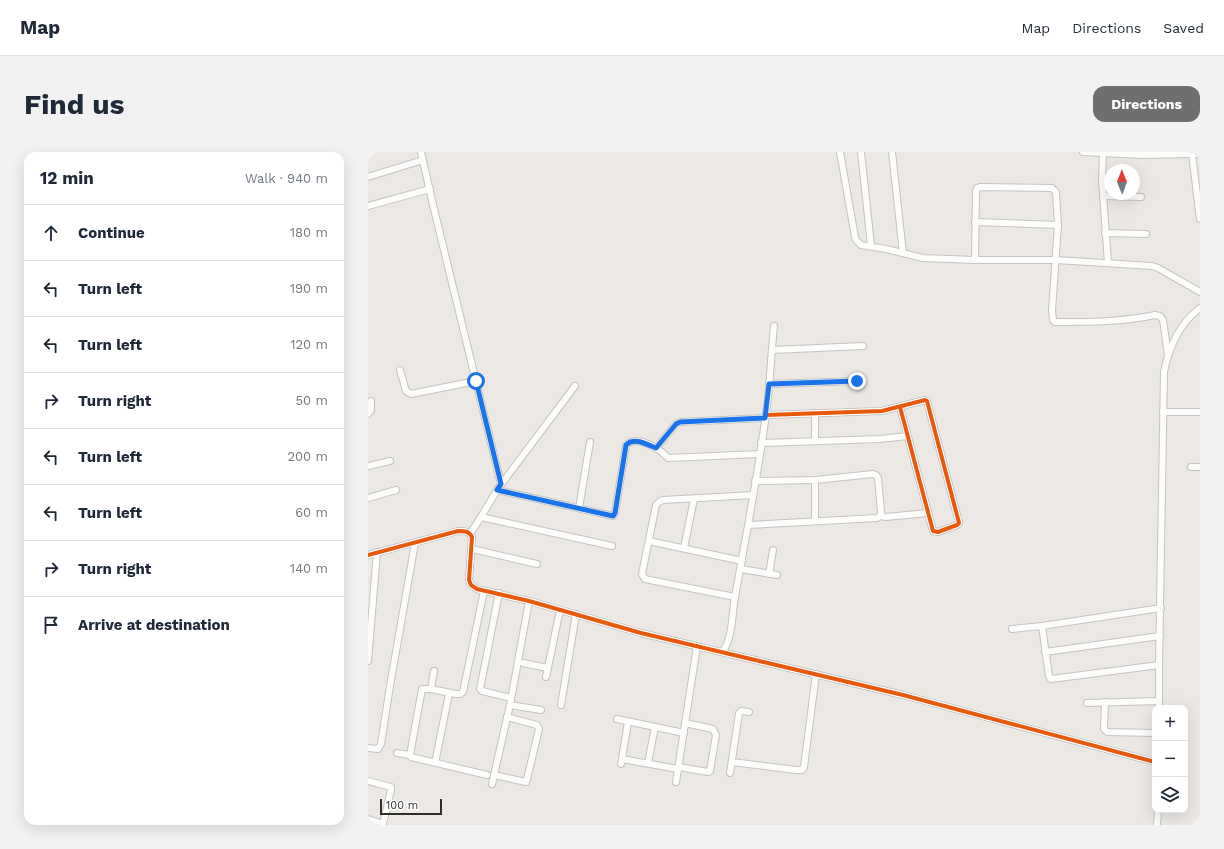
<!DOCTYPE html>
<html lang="en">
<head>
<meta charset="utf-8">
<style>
  body { margin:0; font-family:"Work Sans",sans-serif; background:#f2f2f3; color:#1f2937 }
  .controls { position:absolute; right:12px; bottom:12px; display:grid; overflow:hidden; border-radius:8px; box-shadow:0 4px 16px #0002 }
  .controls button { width:36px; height:36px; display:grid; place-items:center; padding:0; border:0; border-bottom:1px solid #e0e1e3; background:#fff; color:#1f2937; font:20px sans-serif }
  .compass { position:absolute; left:736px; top:12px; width:36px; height:36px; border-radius:50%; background:#fff; box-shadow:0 4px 16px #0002; rotate:359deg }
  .scale { position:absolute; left:12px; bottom:10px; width:62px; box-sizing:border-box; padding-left:4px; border:2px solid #2e2e2e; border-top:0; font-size:11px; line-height:14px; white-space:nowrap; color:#2e2e2e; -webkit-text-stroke:3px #fff; paint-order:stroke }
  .stop { position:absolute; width:12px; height:12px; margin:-9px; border:3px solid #1a73e8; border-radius:50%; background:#fff }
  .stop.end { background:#1a73e8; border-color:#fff; box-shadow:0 1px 4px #0008 }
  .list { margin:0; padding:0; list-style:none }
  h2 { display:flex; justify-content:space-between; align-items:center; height:52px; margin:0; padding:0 16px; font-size:17px }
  h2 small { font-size:13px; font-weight:400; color:#747a83 }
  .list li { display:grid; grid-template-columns:26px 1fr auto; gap:12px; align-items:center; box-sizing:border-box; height:56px; padding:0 16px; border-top:1px solid #e0e1e3 }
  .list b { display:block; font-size:15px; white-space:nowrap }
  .list em { font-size:13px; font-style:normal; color:#747a83 }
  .icon { flex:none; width:22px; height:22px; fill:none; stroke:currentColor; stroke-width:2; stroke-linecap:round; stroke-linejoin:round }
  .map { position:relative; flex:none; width:832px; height:673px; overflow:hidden; border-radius:12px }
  header { display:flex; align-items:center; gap:24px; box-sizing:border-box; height:56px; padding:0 20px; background:#fff; border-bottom:1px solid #e0e1e3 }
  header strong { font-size:19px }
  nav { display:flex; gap:22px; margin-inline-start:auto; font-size:14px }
  .intro { display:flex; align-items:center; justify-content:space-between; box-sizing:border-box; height:96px; padding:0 24px }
  h1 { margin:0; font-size:28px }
  .button { padding:10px 18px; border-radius:12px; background:#706f6e; color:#fff; font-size:14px; font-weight:700 }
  main { display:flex; gap:24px; padding:0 24px }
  aside { flex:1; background:#fff; border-radius:12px; box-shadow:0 4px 16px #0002 }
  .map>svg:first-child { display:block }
</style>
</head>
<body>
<header>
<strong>Map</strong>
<nav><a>Map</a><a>Directions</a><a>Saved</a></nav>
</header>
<div class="intro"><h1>Find us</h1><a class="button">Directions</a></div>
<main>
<aside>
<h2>12 min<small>Walk · 940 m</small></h2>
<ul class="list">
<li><svg class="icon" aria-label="ahead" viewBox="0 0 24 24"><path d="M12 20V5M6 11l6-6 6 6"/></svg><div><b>Continue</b></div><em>180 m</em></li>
<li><svg class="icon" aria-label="left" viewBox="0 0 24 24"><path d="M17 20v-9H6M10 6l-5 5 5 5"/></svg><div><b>Turn left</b></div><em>190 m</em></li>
<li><svg class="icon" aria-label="left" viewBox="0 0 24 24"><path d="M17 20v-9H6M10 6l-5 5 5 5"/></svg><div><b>Turn left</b></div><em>120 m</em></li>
<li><svg class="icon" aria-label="right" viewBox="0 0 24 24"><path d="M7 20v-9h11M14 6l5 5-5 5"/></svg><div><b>Turn right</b></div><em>50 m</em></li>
<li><svg class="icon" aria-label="left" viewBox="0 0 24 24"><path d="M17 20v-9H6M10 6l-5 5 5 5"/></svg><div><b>Turn left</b></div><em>200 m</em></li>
<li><svg class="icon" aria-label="left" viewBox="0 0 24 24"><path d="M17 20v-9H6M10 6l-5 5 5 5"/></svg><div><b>Turn left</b></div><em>60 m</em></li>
<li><svg class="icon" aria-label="right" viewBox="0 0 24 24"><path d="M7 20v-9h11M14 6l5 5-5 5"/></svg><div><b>Turn right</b></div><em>140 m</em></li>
<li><svg class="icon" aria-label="arrive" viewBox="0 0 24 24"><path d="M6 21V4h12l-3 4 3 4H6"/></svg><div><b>Arrive at destination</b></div></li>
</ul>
</aside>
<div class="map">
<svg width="832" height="673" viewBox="0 0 832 673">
  <rect width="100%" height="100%" fill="#ece8e4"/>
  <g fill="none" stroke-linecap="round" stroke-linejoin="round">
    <defs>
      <g id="minor">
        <path d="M53 0 66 57 133 332"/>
        <path d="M472 0 487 85 488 88 493 93 518 97 555 106 607 108H688L784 114 790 116 832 140"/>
        <path d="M493 0 503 93"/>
        <path d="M524 0 535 101"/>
        <path d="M715 0 773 3 824 2"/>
        <path d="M735 2 734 28 740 111"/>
        <path d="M832 2H824L832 67"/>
        <path d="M0 25 55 8"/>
        <path d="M735 44 773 45"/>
        <path d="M0 54 62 37"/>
        <path d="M607 70 690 73"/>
        <path d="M737 81 778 82"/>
        <path d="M607 108 608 39 609 36 612 35 684 36 688 40 690 73 684 158 685 168 687 170C721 170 754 170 787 163L792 164 795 168 800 203"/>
        <path d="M404 198 495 194"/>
        <path d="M32 218 38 239 43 242 108 229"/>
        <path d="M401 232 489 229"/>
        <path d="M795 260H832"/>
        <path d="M447 261V289"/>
        <path d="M0 262 3 258V249"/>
        <path d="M398 263 514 259 557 248 559 249 590 367 591 371 589 373 570 380 565 379 532 255"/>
        <path d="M393 291 512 287 539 284"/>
        <path d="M288 296 308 272 312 270 397 266"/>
        <path d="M0 314 22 309"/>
        <path d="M823 315H832"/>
        <path d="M447 328V369"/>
        <path d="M129 338 245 364 247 361 258 293C269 282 292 297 300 306L392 302"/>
        <path d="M0 346 28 338"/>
        <path d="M211 356 222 290"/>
        <path d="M512 364 518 365 560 361"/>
        <path d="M113 365 244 394"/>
        <path d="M381 373 509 366 512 364 513 360 510 326 508 323 505 322 447 328 387 329"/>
        <path d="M102 382 113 365 129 338 207 234"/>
        <path d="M281 389 374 409"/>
        <path d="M316 396 326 347"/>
        <path d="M104 397 169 412"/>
        <path d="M0 403 90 379C97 379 101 379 104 385L101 428 103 433 109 437 161 449 273 481 535 543 787 610"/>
        <path d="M373 417 409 423"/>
        <path d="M401 422 405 398"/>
        <path d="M131 441 112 537 114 539 143 546"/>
        <path d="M367 445 277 427 274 422 288 353 291 350 295 348 385 343"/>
        <path d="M674 474 681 524 683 527 791 513"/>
        <path d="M644 477 674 474 793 456"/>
        <path d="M354 500C365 487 364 461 367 445 378 384 390 323 398 262 402 233 403 204 406 174"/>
        <path d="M677 500 792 484"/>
        <path d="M0 509 9 400"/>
        <path d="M155 511 180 516"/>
        <path d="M66 519 63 537 88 542H92L95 540 116 439"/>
        <path d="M178 525 192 458"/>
        <path d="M63 537H54L42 603 43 605 119 623"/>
        <path d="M737 550 736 577 739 580 787 581"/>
        <path d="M719 551 791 549"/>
        <path d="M142 553 173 558"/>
        <path d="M193 553 208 462"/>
        <path d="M791 556V513L796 220C801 195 811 172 832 156"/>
        <path d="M249 567 316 581"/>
        <path d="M0 596 10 597 13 592 22 534 47 391"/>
        <path d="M29 601 42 603"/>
        <path d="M254 607 260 570"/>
        <path d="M364 610 428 618H434L436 615 448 522"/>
        <path d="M67 611 81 542"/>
        <path d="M280 611 287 575"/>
        <path d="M253 612 254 607 310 617"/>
        <path d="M311 615 340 620 342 619 348 583 345 577 317 571"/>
        <path d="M362 621 371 561 373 559 381 560"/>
        <path d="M126 623 158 630 159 627 171 577 169 573 139 565"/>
        <path d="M0 629 23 635V638L15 672"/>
        <path d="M308 630 329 494"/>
        <path d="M124 632 142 553 161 449"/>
        <path d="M0 667 15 672V673"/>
        <path d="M789 673 790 658"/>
      </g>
    </defs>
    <use href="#minor" stroke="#c5c4c5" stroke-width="8"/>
    <use href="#minor" stroke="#fcfcfb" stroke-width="6"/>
    <defs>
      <g id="cycleway">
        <path d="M398 263 514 259 557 248 559 249 590 367 591 371 589 373 570 380 565 379 532 255"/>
        <path d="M0 403 90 379C97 379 101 379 104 385L101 428 103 433 109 437 161 449 273 481 535 543 787 610"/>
      </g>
    </defs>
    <use href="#cycleway" stroke="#fff" stroke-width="6"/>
    <use href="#cycleway" stroke="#e8590c" stroke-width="4"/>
  </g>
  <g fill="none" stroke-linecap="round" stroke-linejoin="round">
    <path stroke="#1a73e8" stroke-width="5" d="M108 229 133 332 129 338 245 364 247 361 258 293C266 285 278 292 288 296L308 272 312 270 397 266 401 232 489 229"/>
  </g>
</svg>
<div class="controls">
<button>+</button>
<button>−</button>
<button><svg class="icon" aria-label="layers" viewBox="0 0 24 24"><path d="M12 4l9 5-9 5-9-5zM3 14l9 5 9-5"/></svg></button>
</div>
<svg class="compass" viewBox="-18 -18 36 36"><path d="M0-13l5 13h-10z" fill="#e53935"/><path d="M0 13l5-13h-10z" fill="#747a83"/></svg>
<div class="scale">100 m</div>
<div class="stop" style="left:108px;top:229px"></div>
<div class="stop end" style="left:489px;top:229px"></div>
</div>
</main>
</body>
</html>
